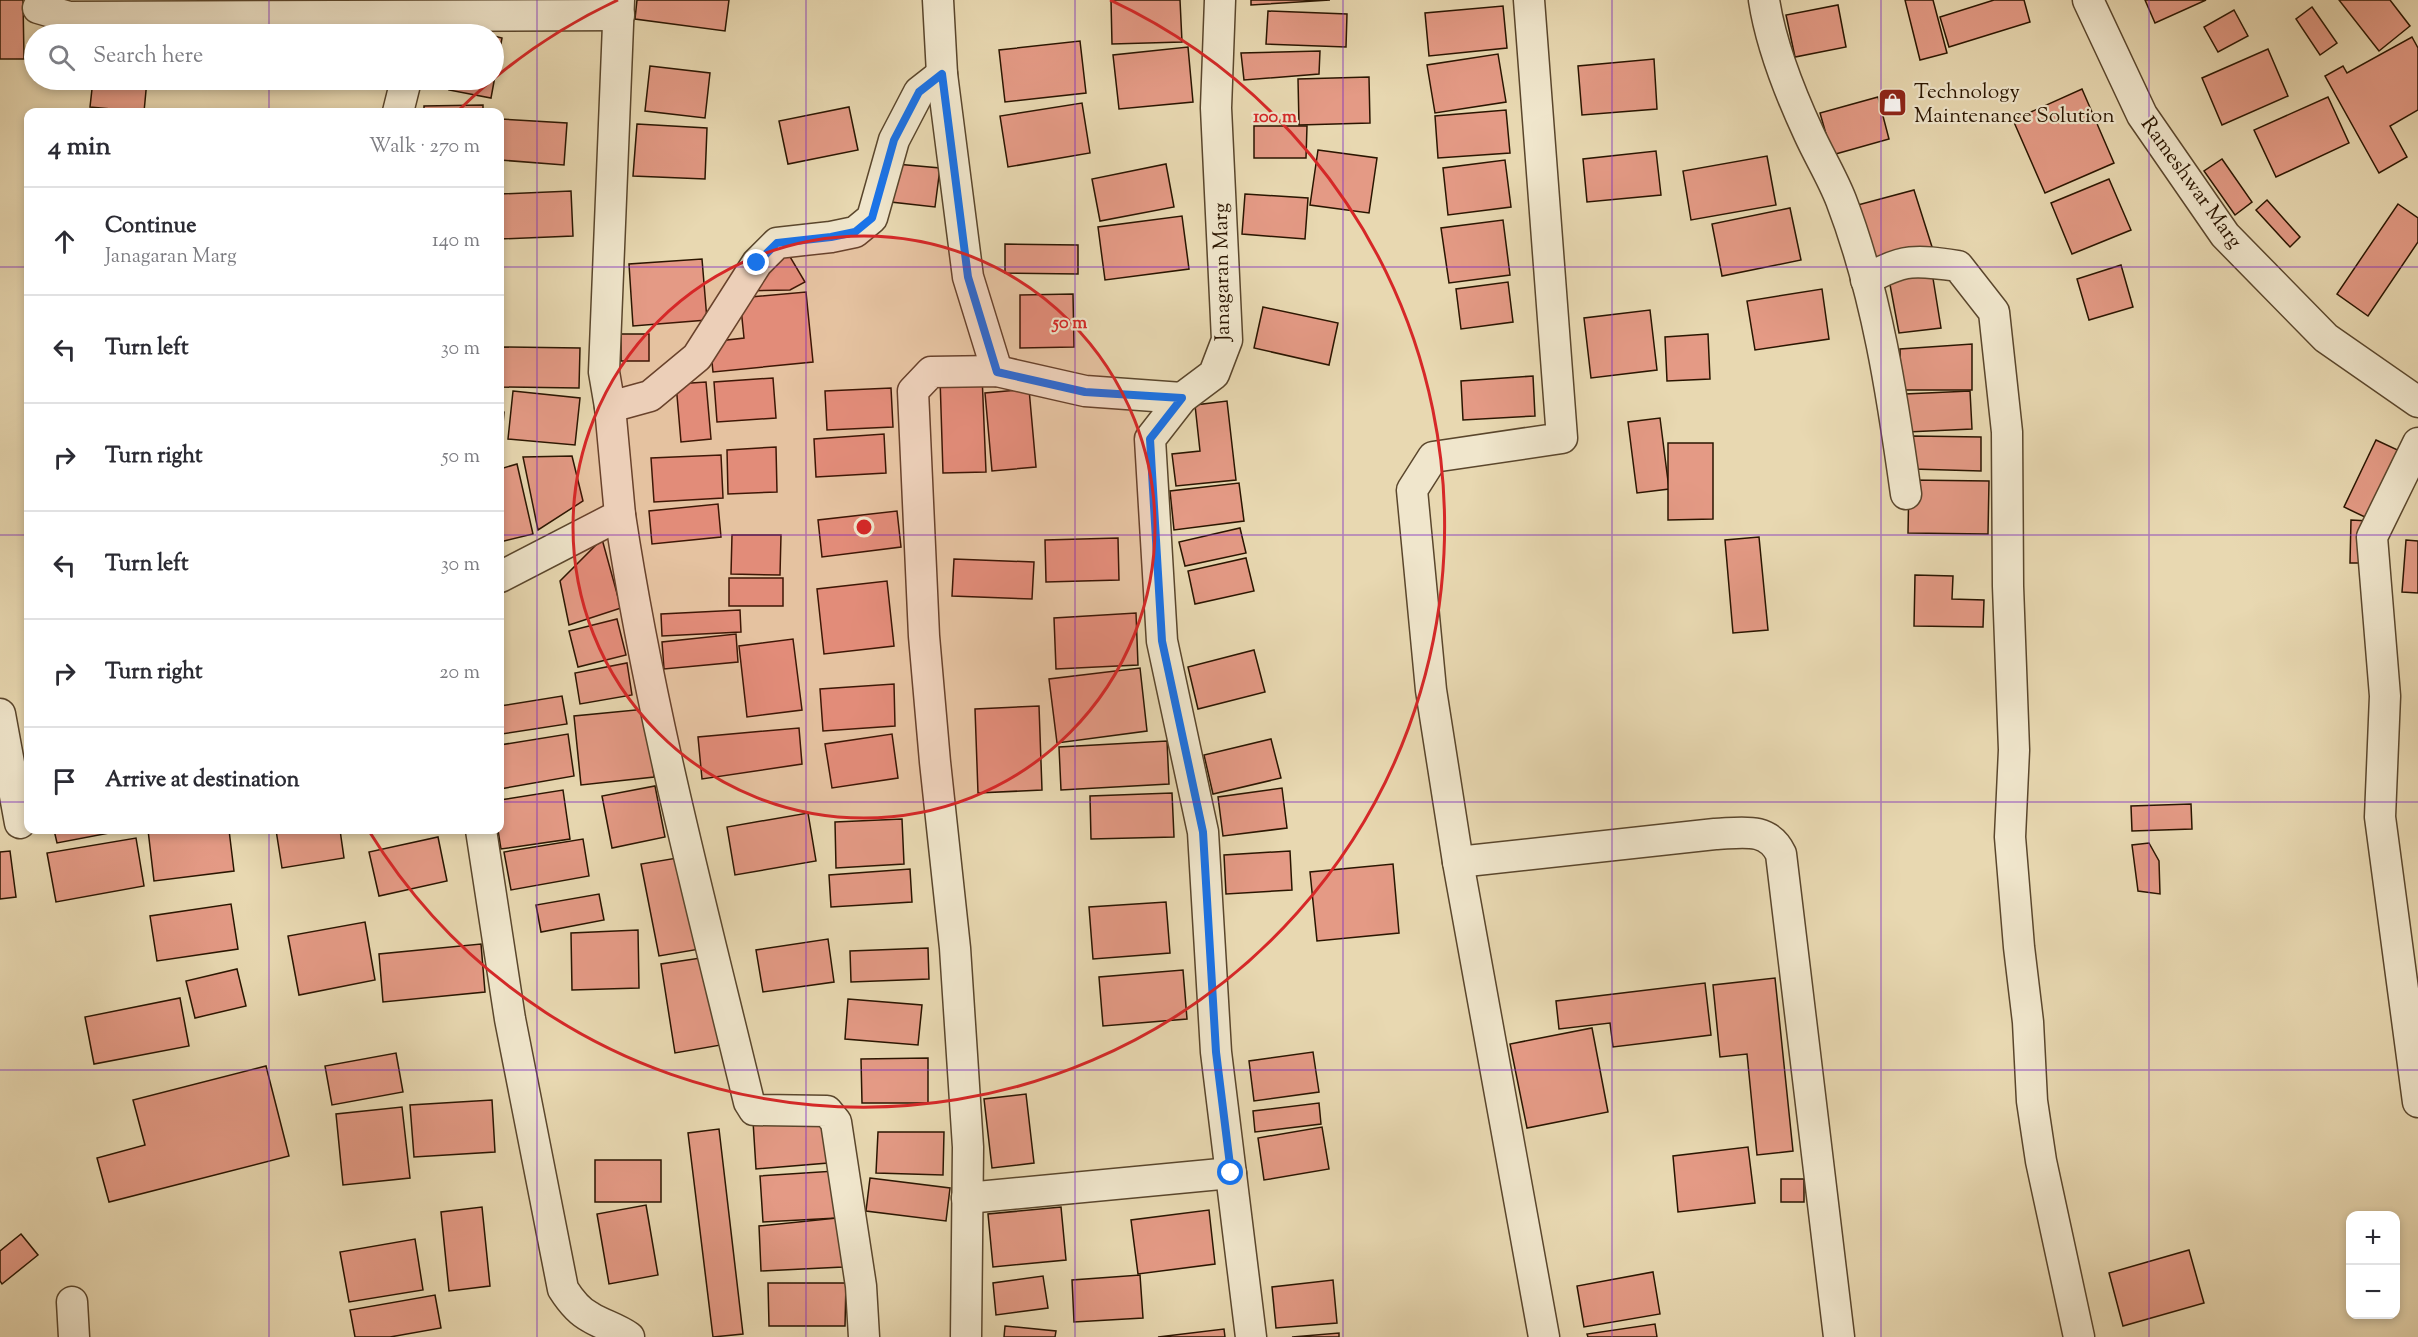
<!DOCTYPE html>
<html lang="en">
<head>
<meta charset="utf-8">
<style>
  body { margin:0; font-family:"Sorts Mill Goudy",serif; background:#f7f7f7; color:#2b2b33 }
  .controls { position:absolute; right:18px; bottom:18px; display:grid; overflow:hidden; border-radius:12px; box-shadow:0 3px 9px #0003 }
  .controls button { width:54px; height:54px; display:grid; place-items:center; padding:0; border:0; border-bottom:2px solid #e1e1e2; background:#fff; color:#2b2b33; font:30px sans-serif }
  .stop { position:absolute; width:18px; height:18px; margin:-14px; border:4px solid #1a73e8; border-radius:50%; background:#fff }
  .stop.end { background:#1a73e8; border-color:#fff; box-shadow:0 2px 6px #0008 }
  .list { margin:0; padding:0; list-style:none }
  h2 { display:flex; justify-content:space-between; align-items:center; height:78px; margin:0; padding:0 24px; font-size:26px }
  h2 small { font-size:20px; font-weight:400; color:#7c7c81 }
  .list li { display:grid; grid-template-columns:39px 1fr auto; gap:18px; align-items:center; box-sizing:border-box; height:108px; padding:0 24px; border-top:2px solid #e1e1e2 }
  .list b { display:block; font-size:22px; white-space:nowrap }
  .list p { margin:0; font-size:20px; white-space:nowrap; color:#7c7c81 }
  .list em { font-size:20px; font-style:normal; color:#7c7c81 }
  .icon { flex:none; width:33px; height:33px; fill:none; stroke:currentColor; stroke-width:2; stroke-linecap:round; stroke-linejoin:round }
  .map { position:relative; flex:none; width:2418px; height:1337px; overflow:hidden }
  .search { position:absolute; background:#fff; box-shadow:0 3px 9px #0003; left:24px; top:24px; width:480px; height:66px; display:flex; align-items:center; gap:15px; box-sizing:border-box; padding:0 21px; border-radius:33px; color:#7c7c81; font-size:22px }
  .panel { position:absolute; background:#fff; box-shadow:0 3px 9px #0003; left:24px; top:108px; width:480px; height:726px; border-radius:12px }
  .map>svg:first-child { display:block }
</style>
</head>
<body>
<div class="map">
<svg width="2418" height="1337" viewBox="0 0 2418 1337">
  <rect width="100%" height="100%" fill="#e8d8b1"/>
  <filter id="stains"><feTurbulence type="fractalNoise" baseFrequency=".00333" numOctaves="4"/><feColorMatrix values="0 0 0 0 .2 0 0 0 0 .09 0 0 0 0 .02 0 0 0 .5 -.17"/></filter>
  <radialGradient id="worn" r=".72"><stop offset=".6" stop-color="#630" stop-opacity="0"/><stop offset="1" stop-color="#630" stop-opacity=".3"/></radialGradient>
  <g fill="#e49a85" stroke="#2a1500" stroke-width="1.5">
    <path d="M0 0H23L24 59H0Z"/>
    <path d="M637 0H729L725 31 635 19Z"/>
    <path d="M1111 0H1180L1182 42 1112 44Z"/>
    <path d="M1251 0H1330L1251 5Z"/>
    <path d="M1905 0H1933L1947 53 1920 60Z"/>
    <path d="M1994 0H2024L2030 22 1949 47 1940 17Z"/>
    <path d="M2145 0H2206L2155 23Z"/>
    <path d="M2339 0H2390L2410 26 2379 51Z"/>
    <path d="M1838 5 1846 47 1795 57 1786 15Z"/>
    <path d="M1503 6 1507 48 1429 56 1425 13Z"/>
    <path d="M2312 7 2337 43 2320 55 2296 19Z"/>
    <path d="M2234 10 2248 36 2218 52 2204 27Z"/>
    <path d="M1268 11 1347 14 1346 47 1266 44Z"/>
    <path d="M494 36 502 38 491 98 449 90 452 80H494Z"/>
    <path d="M2412 37 2418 48V110L2390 126 2407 157 2379 173 2325 76 2343 66 2347 73Z"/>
    <path d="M1080 41 1086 93 1005 102 999 50Z"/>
    <path d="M1188 47 1193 102 1119 109 1113 55Z"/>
    <path d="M2268 49 2288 96 2222 125 2202 78Z"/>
    <path d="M1320 51 1319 74 1244 80 1241 53Z"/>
    <path d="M1498 54 1506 102 1435 113 1427 65Z"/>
    <path d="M1654 59 1657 109 1582 115 1578 66Z"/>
    <path d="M650 66 710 73 705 118 645 111Z"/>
    <path d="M1369 77 1370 123 1299 125 1298 79Z"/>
    <path d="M93 80H147L144 112 90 107Z"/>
    <path d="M2082 89 2114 163 2045 193 2013 120Z"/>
    <path d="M1878 97 1889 139 1832 155 1820 113Z"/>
    <path d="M2328 97 2349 143 2276 177 2254 130Z"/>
    <path d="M1082 103 1090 153 1008 167 1000 116Z"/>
    <path d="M483 105V112H424V106Z"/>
    <path d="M849 107 858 150 788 164 779 121Z"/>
    <path d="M1506 110 1510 153 1438 158 1435 116Z"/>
    <path d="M500 119 567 123 564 165 500 160Z"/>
    <path d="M637 124 707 128 705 179 633 176Z"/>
    <path d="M1254 126H1307L1306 158H1254Z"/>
    <path d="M1318 150 1377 158 1369 213 1310 205Z"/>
    <path d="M1656 151 1661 195 1587 202 1583 159Z"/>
    <path d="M1767 156 1776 205 1691 220 1683 171Z"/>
    <path d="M2222 159 2252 202 2235 215 2204 171Z"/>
    <path d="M1505 160 1511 207 1448 215 1443 168Z"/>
    <path d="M896 164 940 168 935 207 891 202Z"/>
    <path d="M1166 164 1174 207 1100 221 1092 179Z"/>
    <path d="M2109 179 2131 230 2072 254 2051 203Z"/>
    <path d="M1914 190 1933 250 1873 260 1854 206Z"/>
    <path d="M571 191 573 236 500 239V194Z"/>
    <path d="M1245 194 1308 198 1305 239 1242 234Z"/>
    <path d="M2267 200 2300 237 2290 247 2256 210Z"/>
    <path d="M2398 204 2418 218V242L2368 316 2337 294Z"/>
    <path d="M1790 208 1801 260 1722 276 1712 224Z"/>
    <path d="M1182 216 1189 269 1105 280 1098 227Z"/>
    <path d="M1503 220 1510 275 1449 283 1441 228Z"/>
    <path d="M1005 244 1078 245V274L1005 273Z"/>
    <path d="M783 245 805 282 790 290 745 291Z"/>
    <path d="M702 259 707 320 633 326 629 264Z"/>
    <path d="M2121 265 2133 307 2089 320 2077 279Z"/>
    <path d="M1931 266 1941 328 1899 333 1888 274Z"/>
    <path d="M1508 282 1513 322 1461 329 1456 289Z"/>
    <path d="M1822 289 1829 339 1755 350 1747 301Z"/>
    <path d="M806 292 813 362 713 372 710 342 744 338 740 298Z"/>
    <path d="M1073 294 1074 347 1020 348V295Z"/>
    <path d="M1263 307 1338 323 1329 365 1254 348Z"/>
    <path d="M1650 310 1657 370 1591 378 1584 318Z"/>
    <rect x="621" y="334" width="28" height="27"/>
    <path d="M1708 334 1710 379 1667 381 1665 337Z"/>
    <path d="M1972 344V390H1901L1900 349Z"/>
    <path d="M500 347 580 348 579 388 500 387Z"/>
    <path d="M982 375 986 472 943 473 940 378Z"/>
    <path d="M1533 376 1535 416 1463 420 1461 381Z"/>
    <path d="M773 378 776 418 717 422 714 382Z"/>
    <path d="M706 382 711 439 681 442 676 384Z"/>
    <path d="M891 388 893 427 827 430 825 391Z"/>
    <path d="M1029 389 1036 467 992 471 985 393Z"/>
    <path d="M513 391 580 398 575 445 508 439Z"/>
    <path d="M1970 391 1972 429 1907 432 1905 394Z"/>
    <path d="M1227 401 1236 480 1176 486 1172 454 1200 451 1195 405Z"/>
    <path d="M500 411 504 412 501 449H500Z"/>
    <path d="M1660 418 1669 489 1637 493 1628 422Z"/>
    <path d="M884 434 886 473 816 477 814 439Z"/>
    <path d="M1913 436 1981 437V471L1913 469Z"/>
    <path d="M2376 440 2402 452 2369 519 2344 507Z"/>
    <path d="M1668 443H1713V519L1668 520Z"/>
    <path d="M776 447 777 492 728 494 727 450Z"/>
    <path d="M721 455 723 498 654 502 651 458Z"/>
    <path d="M572 456 583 501 538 530 523 457Z"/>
    <path d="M517 464 533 534 500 542V469Z"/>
    <path d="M1909 480 1989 481 1988 534 1908 533Z"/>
    <path d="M1239 483 1244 521 1174 530 1170 491Z"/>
    <path d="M718 504 721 537 652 544 649 511Z"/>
    <path d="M897 511 901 547 822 557 818 520Z"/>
    <path d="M2351 520 2369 521 2368 563H2350Z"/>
    <path d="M1240 528 1246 553 1185 566 1179 542Z"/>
    <path d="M732 535H781L780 575 731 574Z"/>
    <path d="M1759 537 1768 630 1733 633 1725 540Z"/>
    <path d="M1118 538 1119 580 1046 582 1045 540Z"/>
    <path d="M602 539 621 608 569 625 560 581Z"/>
    <path d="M2406 540 2418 541V593L2402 592Z"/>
    <path d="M1246 558 1254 591 1195 604 1188 571Z"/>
    <path d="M954 559 1034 562 1032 599 952 596Z"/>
    <path d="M1915 575 1953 576 1952 599 1984 600 1983 627 1914 626Z"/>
    <rect x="729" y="578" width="54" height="28"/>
    <path d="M887 581 894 646 824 654 817 589Z"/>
    <path d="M740 610 741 632 662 636 661 614Z"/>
    <path d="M1136 613 1138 665 1056 669 1054 618Z"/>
    <path d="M617 619 626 655 578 667 569 631Z"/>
    <path d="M736 634 738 662 664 669 662 642Z"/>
    <path d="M793 639 802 710 747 717 739 646Z"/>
    <path d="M1254 650 1265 692 1198 709 1188 667Z"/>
    <path d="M627 663 632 695 580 704 575 673Z"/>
    <path d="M1140 668 1147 731 1057 743 1049 679Z"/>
    <path d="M894 684 895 726 823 731 820 689Z"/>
    <path d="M562 696 567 724 502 734 500 706Z"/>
    <path d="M1039 706 1042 790 978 793 975 709Z"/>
    <path d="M646 709 654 777 581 785 574 716Z"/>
    <path d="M799 728 802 764 702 779 698 737Z"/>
    <path d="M568 734 574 776 500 789V745Z"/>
    <path d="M892 734 898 778 832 788 825 744Z"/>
    <path d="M1271 739 1281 778 1213 794 1204 755Z"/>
    <path d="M1167 741 1169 784 1061 790 1059 747Z"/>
    <path d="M655 786 665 837 612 848 602 796Z"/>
    <path d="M1282 788 1287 828 1223 836 1218 797Z"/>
    <path d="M563 790 570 839 501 849 498 830H500V800Z"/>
    <path d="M1172 793 1174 837 1091 839 1090 796Z"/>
    <path d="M2191 804 2192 829 2132 831 2131 806Z"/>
    <path d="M808 813 816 861 735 875 727 827Z"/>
    <path d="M902 819 904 864 836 868 835 822Z"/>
    <path d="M54 830H125L57 843Z"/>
    <path d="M148 830H229L234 871 154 881Z"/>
    <path d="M276 830H340L344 858 282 868Z"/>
    <path d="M438 837 447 881 379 896 369 852Z"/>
    <path d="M136 838 144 886 56 902 47 853Z"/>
    <path d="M583 839 589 876 511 890 504 852Z"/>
    <path d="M2149 843 2159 861 2160 894 2138 891 2132 845Z"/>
    <path d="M10 851 16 897 0 899V852Z"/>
    <path d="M1290 851 1292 890 1226 894 1224 855Z"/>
    <path d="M683 857 700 949 659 956 641 864Z"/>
    <path d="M1393 864 1399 933 1317 941 1310 872Z"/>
    <path d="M910 869 912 902 831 907 829 875Z"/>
    <path d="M599 894 604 920 541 932 536 905Z"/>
    <path d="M1166 902 1170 953 1093 959 1089 907Z"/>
    <path d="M231 904 238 949 157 961 150 916Z"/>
    <path d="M365 922 375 980 299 995 288 936Z"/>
    <path d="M638 930 639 988 572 990 571 933Z"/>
    <path d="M828 939 834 982 763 992 756 950Z"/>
    <path d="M481 944 485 992 383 1002 379 954Z"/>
    <path d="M928 948 929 979 851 982 850 951Z"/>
    <path d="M707 957 721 1045 675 1053 661 964Z"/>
    <path d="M237 969 246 1006 195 1018 186 981Z"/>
    <path d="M1183 970 1187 1019 1103 1026 1099 977Z"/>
    <path d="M1775 978 1793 1151 1757 1155 1747 1054 1720 1057 1713 985Z"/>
    <path d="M1705 983 1711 1035 1613 1047 1610 1023 1559 1029 1556 1001Z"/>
    <path d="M180 998 189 1046 94 1064 85 1017Z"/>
    <path d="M848 999 922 1005 918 1045 845 1039Z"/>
    <path d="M1592 1028 1608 1112 1527 1128 1510 1044Z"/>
    <path d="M1313 1052 1319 1092 1254 1101 1249 1061Z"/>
    <path d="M396 1053 403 1092 332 1105 325 1066Z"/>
    <path d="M928 1058V1103H862L861 1059Z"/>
    <path d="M266 1066 289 1156 109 1202 97 1158 145 1145 133 1100Z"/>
    <path d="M1026 1094 1034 1163 992 1168 984 1099Z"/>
    <path d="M492 1100 495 1152 414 1157 410 1105Z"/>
    <path d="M1319 1103 1321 1124 1255 1132 1253 1111Z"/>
    <path d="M402 1107 410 1178 343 1185 336 1114Z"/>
    <path d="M824 1115 828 1163 756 1169 753 1121Z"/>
    <path d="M1322 1127 1329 1169 1264 1180 1258 1138Z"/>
    <path d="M719 1129 743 1334 713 1337 688 1133Z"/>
    <path d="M878 1132H944L943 1175 876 1173Z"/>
    <path d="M1748 1147 1755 1203 1678 1212 1673 1156Z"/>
    <rect x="595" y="1160" width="66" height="42"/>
    <path d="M835 1171 837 1218 763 1222 760 1176Z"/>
    <path d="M870 1178 950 1188 946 1221 866 1211Z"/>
    <rect x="1781" y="1179" width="23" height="23"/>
    <path d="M646 1205 658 1275 609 1284 597 1214Z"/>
    <path d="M482 1207 490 1286 449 1291 441 1212Z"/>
    <path d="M1061 1207 1066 1260 993 1267 988 1214Z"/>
    <path d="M1209 1210 1215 1264 1138 1274 1131 1220Z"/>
    <path d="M837 1218 843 1267 761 1271 759 1226Z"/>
    <path d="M21 1234 38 1255 2 1284 0 1281V1251Z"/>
    <path d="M415 1239 423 1290 349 1302 340 1252Z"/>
    <path d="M2189 1250 2204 1303 2123 1326 2109 1273Z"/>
    <path d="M1653 1272 1660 1314 1584 1327 1577 1286Z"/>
    <path d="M1140 1275 1143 1318 1074 1322 1072 1280Z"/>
    <path d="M1043 1276 1048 1308 996 1315 993 1283Z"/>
    <path d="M1333 1280 1337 1323 1276 1328 1272 1287Z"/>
    <path d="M768 1283H846L845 1326H769Z"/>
    <path d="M435 1295 441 1328 390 1337H355L350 1310Z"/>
    <path d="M1655 1324 1657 1337H1588L1587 1334Z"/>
    <path d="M1005 1326 1056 1331 1055 1337H1004Z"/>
    <path d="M1224 1329 1225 1337H1158Z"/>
    <path d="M1339 1333V1337H1292Z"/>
  </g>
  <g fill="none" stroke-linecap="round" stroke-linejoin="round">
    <defs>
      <g id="street">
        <path d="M938 0 942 74 968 277 997 371"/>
        <path d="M1220 0 1216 108 1227 340 1214 374 1182 398 1150 439 1162 641 1203 832 1216 1052 1251 1337"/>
        <path d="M1529 0 1562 438 1433 457 1412 490 1431 690 1458 862 1544 1337"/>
        <path d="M1764 0C1771 46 1789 91 1809 134 1819 156 1832 177 1841 200 1877 294 1892 394 1906 494"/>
        <path d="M2088 0 2142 115 2225 235 2326 338 2418 402"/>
        <path d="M38 8 69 17 619 15"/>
        <path d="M398 112 406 80"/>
        <path d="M1866 280C1903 258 1917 260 1958 266L1994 312 2007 432 2008 586 2014 750 2010 837 2019 947 2028 1022 2032 1101 2041 1161 2079 1337"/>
        <path d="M610 407 650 396 697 357 757 263 777 243 831 237 855 232 872 218 894 140 919 92 942 74"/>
        <path d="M2418 443 2372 537 2385 696 2380 817 2418 1102"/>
        <path d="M620 515C650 713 702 908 749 1102L754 1110 827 1111 836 1122 861 1286 864 1337"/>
        <path d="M500 577 620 515 610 407 604 372 619 0"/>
        <path d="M0 714 20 823"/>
        <path d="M481 830 510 1019 563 1289C570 1300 578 1311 590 1317 603 1325 616 1328 629 1337"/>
        <path d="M1458 862 1715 834C1741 833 1768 826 1781 854L1839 1337"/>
        <path d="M967 1198 1231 1173"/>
        <path d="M72 1302 74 1337"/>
        <path d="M966 1337 968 1147 955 948 935 762 924 636 913 391 931 372 997 371 1085 391 1182 398"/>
      </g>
    </defs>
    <use href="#street" stroke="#5a462c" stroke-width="33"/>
    <use href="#street" stroke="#f0e6cc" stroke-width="30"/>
  </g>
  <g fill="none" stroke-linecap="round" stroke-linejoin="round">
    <path stroke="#1a73e8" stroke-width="8" d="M757 263 777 243 831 237 855 232 872 218 894 140 919 92 942 74 968 277 997 372 1085 392 1182 398 1150 439 1162 641 1203 832 1216 1052 1231 1173"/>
  </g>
  <path fill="none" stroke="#7b2cbf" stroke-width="1.5" stroke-opacity="0.55" d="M269 0V34M537 0V1337M806 0V1337M1075 0V1337M1343 0V1337M1612 0V1337M1881 0V1337M2149 0V1337M269 80V112M0 267H28M500 267H2418M0 535H28M500 535H2418M0 802H28M500 802H2418M269 830V1337M0 1070H2418"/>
  <circle cx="864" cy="527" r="291" fill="#d62828" fill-opacity=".12"/>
  <g fill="none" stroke="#d62828" stroke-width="3">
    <circle cx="864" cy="527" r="291"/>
    <path d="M460 109A581 581 0 0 1 618 0M1110 0A581 581 0 1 1 369 831"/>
  </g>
  <defs>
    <symbol id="shop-square" viewBox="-11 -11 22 22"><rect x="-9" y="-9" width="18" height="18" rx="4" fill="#8f2418" stroke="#f0e6cc"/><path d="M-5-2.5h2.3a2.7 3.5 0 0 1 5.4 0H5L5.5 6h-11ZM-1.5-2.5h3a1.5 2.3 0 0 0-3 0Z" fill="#fff"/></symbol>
  </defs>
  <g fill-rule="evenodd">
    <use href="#shop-square" x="1876" y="86" width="33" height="33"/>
  </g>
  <g text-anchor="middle" stroke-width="4.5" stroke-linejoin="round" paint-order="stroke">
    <g font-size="21" fill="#2a1500" stroke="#f0e6cc" text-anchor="start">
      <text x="1914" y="98">Technology<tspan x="1914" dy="24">Maintenance Solution</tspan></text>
    </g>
    <g font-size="21" fill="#2a1500" stroke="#f0e6cc">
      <text transform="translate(2192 182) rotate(54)" y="7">Rameshwar Marg</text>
      <text transform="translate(1221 272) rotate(-91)" y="7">Janagaran Marg</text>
    </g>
  </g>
  <circle cx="864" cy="527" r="9" fill="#d62828" stroke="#f0e6cc" stroke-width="3"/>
  <g font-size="18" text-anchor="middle" font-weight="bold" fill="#d62828" stroke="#f0e6cc" stroke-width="4.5" stroke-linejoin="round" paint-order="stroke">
    <text x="1275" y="122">100 m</text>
    <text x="1070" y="328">50 m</text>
  </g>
  <rect width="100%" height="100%" filter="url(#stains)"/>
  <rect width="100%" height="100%" fill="url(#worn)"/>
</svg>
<div class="controls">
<button>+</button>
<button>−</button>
</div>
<div class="stop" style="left:1231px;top:1173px"></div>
<div class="stop end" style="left:757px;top:263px"></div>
<div class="search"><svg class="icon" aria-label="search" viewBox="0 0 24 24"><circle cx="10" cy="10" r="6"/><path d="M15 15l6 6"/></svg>Search here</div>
<section class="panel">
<h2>4 min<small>Walk · 270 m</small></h2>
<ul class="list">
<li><svg class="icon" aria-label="ahead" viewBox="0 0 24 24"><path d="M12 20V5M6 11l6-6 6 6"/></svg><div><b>Continue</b><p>Janagaran Marg</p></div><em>140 m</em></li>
<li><svg class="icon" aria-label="left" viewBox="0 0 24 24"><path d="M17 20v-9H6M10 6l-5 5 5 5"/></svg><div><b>Turn left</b></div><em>30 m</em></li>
<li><svg class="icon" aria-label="right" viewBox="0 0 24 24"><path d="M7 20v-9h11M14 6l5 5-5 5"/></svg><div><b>Turn right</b></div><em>50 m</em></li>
<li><svg class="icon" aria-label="left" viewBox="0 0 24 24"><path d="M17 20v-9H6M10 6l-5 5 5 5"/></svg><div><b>Turn left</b></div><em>30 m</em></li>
<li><svg class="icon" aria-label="right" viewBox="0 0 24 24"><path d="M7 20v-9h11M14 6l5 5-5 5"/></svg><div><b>Turn right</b></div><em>20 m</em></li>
<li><svg class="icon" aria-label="arrive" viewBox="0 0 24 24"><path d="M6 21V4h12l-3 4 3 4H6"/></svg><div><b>Arrive at destination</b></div></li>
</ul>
</section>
</div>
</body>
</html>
